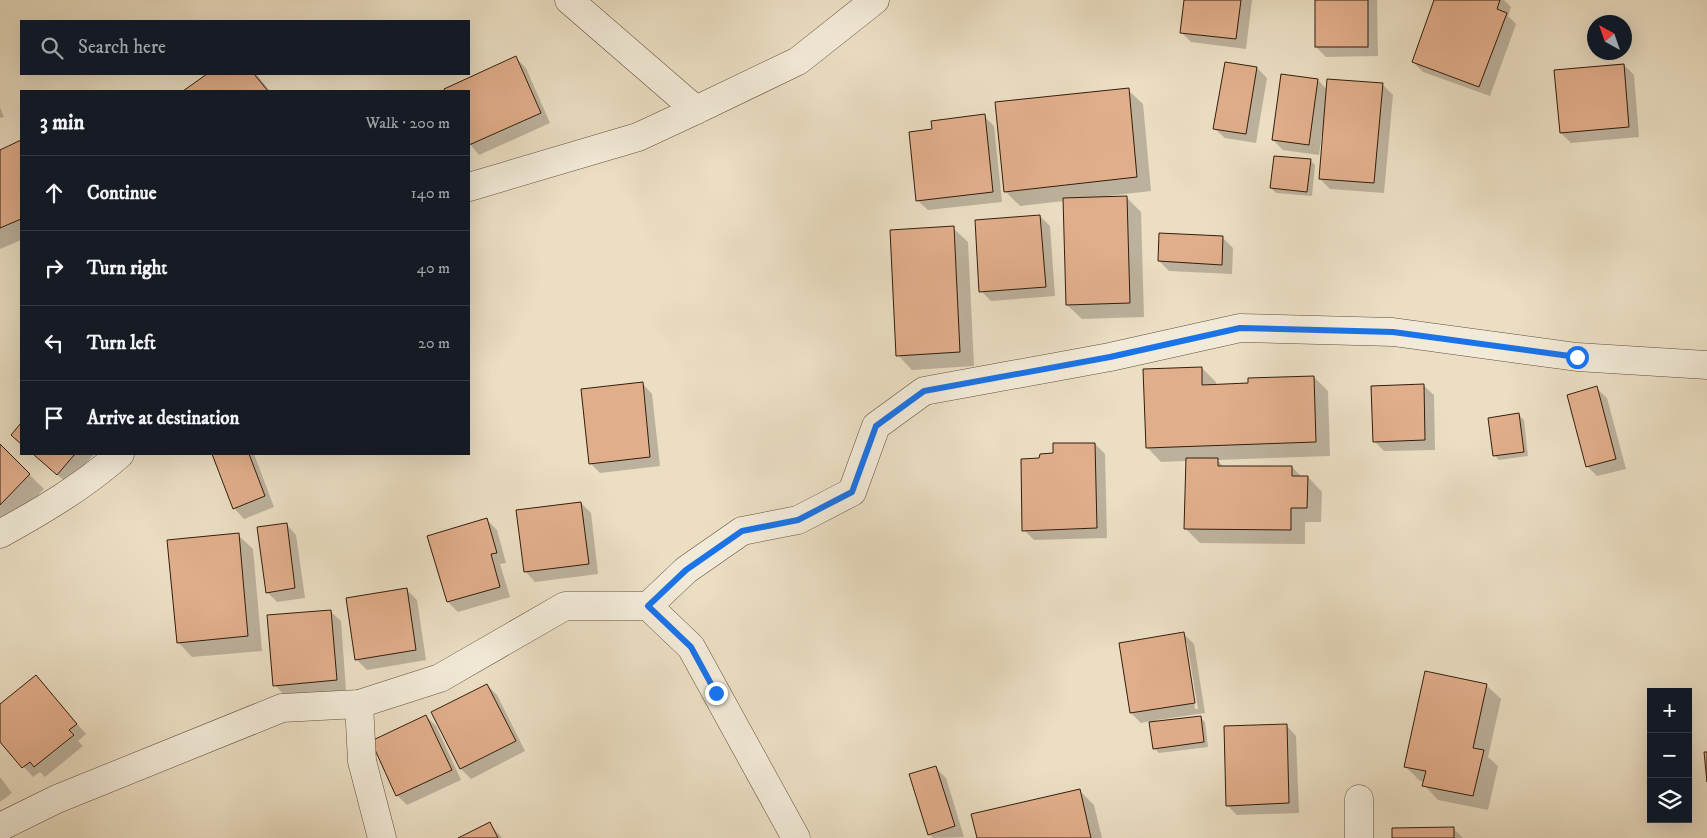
<!DOCTYPE html>
<html lang="en">
<head>
<meta charset="utf-8">
<style>
  body { margin:0; font-family:"IM FELL DW Pica",serif; background:#20242c; color:#f1f3f6 }
  .controls { position:absolute; right:15px; bottom:15px; display:grid; overflow:hidden; border-radius:0px; box-shadow:0 5px 20px #0002 }
  .controls button { width:45px; height:45px; display:grid; place-items:center; padding:0; border:0; border-bottom:1px solid #363941; background:#171b24; color:#f1f3f6; font:25px sans-serif }
  .compass { position:absolute; left:1587px; top:15px; width:45px; height:45px; border-radius:50%; background:#171b24; box-shadow:0 5px 20px #0002; rotate:320deg }
  .stop { position:absolute; width:15px; height:15px; margin:-11px; border:4px solid #1a73e8; border-radius:50%; background:#fff }
  .stop.end { background:#1a73e8; border-color:#fff; box-shadow:0 1px 5px #0008 }
  .list { margin:0; padding:0; list-style:none }
  h2 { display:flex; justify-content:space-between; align-items:center; height:65px; margin:0; padding:0 20px; font-size:21px }
  h2 small { font-size:16px; font-weight:400; color:#9ea1a6 }
  .list li { display:grid; grid-template-columns:32px 1fr auto; gap:15px; align-items:center; box-sizing:border-box; height:75px; padding:0 20px; border-top:1px solid #363941 }
  .list b { display:block; font-size:19px; white-space:nowrap }
  .list em { font-size:16px; font-style:normal; color:#9ea1a6 }
  .icon { flex:none; width:28px; height:28px; fill:none; stroke:currentColor; stroke-width:2; stroke-linecap:round; stroke-linejoin:round }
  .map { position:relative; flex:none; width:1707px; height:838px; overflow:hidden }
  .search { position:absolute; background:#171b24; box-shadow:0 5px 20px #0002; left:20px; top:20px; width:450px; height:55px; display:flex; align-items:center; gap:12px; box-sizing:border-box; padding:0 18px; border-radius:0px; color:#9ea1a6; font-size:19px }
  .panel { position:absolute; background:#171b24; box-shadow:0 5px 20px #0002; left:20px; top:90px; width:450px; height:365px; border-radius:0px }
  .map>svg:first-child { display:block }
</style>
</head>
<body>
<div class="map">
<svg width="1707" height="838" viewBox="0 0 1707 838">
  <rect width="100%" height="100%" fill="#ebdec3"/>
  <filter id="stains"><feTurbulence type="fractalNoise" baseFrequency=".004" numOctaves="4"/><feColorMatrix values="0 0 0 0 .2 0 0 0 0 .09 0 0 0 0 .02 0 0 0 .5 -.17"/></filter>
  <radialGradient id="worn" r=".72"><stop offset=".6" stop-color="#630" stop-opacity="0"/><stop offset="1" stop-color="#630" stop-opacity=".3"/></radialGradient>
  <g fill="#0003" fill-rule="evenodd">
    <path d="M1185 0H1252L1246 49 1191 42 1181 32Z"/>
    <path d="M1316 0H1377L1378 56 1326 57 1316 47Z"/>
    <path d="M1436 0H1504L1511 7 1508 16 1516 24 1490 96 1423 72 1413 62Z"/>
    <path d="M516 58 526 68 550 123 479 155 469 143V91L445 90Z"/>
    <path d="M1624 65 1634 75 1639 137 1571 143 1561 133Z"/>
    <path d="M1257 68 1267 78 1256 143 1225 138 1214 128Z"/>
    <path d="M209 74H256L270 91H185Z"/>
    <path d="M1318 80 1328 91 1382 84 1393 95 1384 193 1330 189 1320 179 1324 133H1322L1319 155 1283 150 1273 140Z"/>
    <path d="M1128 90 1143 104 1151 191 1107 196V198L1126 197 1141 212 1144 317 1082 319 1067 305 1064 201 1020 206 1005 191Z"/>
    <path d="M0 107 4 117 0 118Z"/>
    <path d="M984 116 994 126 1002 202 928 210 917 200Z"/>
    <path d="M21 142V240L0 249V151Z"/>
    <path d="M1310 160 1315 165 1312 196 1276 193 1271 188Z"/>
    <path d="M1040 216 1050 226 1055 296 991 301 981 291Z"/>
    <path d="M953 228 968 242 974 366 912 370 898 355Z"/>
    <path d="M1223 238 1233 248 1232 274 1169 271 1159 261Z"/>
    <path d="M1202 368 1216 382V386L1314 377 1328 391 1330 456 1217 460 1224 467H1292L1302 477H1308L1322 492 1321 522H1305V544L1200 543 1186 529 1187 461 1161 462 1147 447Z"/>
    <path d="M642 383 652 394 660 466 600 473 590 463Z"/>
    <path d="M1423 385 1434 395 1435 450 1384 451 1374 441Z"/>
    <path d="M1596 388 1607 398 1626 469 1597 476 1587 466Z"/>
    <path d="M1519 415 1524 420 1528 456 1499 460 1494 455Z"/>
    <path d="M1095 444 1105 454 1107 538 1034 540 1024 530 1040 460Z"/>
    <path d="M0 446 44 489 3 531 0 528Z"/>
    <path d="M33 454H94L68 484Z"/>
    <path d="M213 454H254L274 507 244 519 234 508Z"/>
    <path d="M581 503 591 513 598 574 535 582 525 571Z"/>
    <path d="M487 520 497 530 506 563 500 564 510 597 458 612 448 602Z"/>
    <path d="M286 524 296 535 305 598 277 602 267 592Z"/>
    <path d="M238 535 253 549 262 651 192 657 178 642Z"/>
    <path d="M407 590 417 600 426 660 367 670 357 660Z"/>
    <path d="M330 611 341 621 346 690 285 696 275 685Z"/>
    <path d="M1184 634 1194 644 1205 713 1157 720V722L1200 717 1205 722 1208 747 1159 753 1154 748 1150 721 1141 723 1131 713ZM1185 643H1187L1198 709H1195Z"/>
    <path d="M36 676 86 734 78 741 83 746 45 777 40 772 33 777 0 740V706Z"/>
    <path d="M487 685 497 695 525 751 471 779 461 769Z"/>
    <path d="M1486 685 1501 699 1488 757 1498 766 1488 810 1438 800 1424 785 1425 782 1420 781 1405 766Z"/>
    <path d="M426 716 436 726 461 780 407 805 397 795Z"/>
    <path d="M1286 725 1296 736 1299 813 1237 815 1227 805Z"/>
    <path d="M936 768 946 778 964 837 933 838 929 834Z"/>
    <path d="M0 777 12 793 0 802Z"/>
    <path d="M1080 791 1094 805 1102 838H978Z"/>
    <path d="M490 824 502 838H461Z"/>
    <path d="M1453 828 1463 838H1393Z"/>
  </g>
  <g fill="#e1ae8b" stroke="#331d0c">
    <path d="M1184 0H1241L1236 39 1180 33Z"/>
    <rect x="1315" y="0" width="53" height="47"/>
    <path d="M1434 0H1500L1497 9 1507 13 1479 87 1412 62Z"/>
    <path d="M516 56 541 113 469 145V91H445L444 89Z"/>
    <path d="M1225 62 1257 67 1246 134 1213 129Z"/>
    <path d="M1624 64 1629 127 1560 133 1554 70Z"/>
    <path d="M207 74H254L268 91H183Z"/>
    <path d="M1281 74 1318 79 1309 145 1272 140Z"/>
    <path d="M1327 79 1383 83 1374 183 1319 179Z"/>
    <path d="M1129 88 1137 177 1004 192 995 102Z"/>
    <path d="M985 114 993 192 916 201 909 132 932 129 931 121Z"/>
    <path d="M21 140V219L0 228V150Z"/>
    <path d="M1274 156 1311 159 1307 192 1270 188Z"/>
    <path d="M1127 196 1130 303 1066 305 1063 198Z"/>
    <path d="M1040 215 1046 287 979 292 975 220Z"/>
    <path d="M954 226 960 352 896 356 890 230Z"/>
    <path d="M1159 233 1223 236 1222 265 1158 261Z"/>
    <path d="M1202 367V385L1248 383V378L1314 376 1316 442 1146 448 1143 369Z"/>
    <path d="M643 382 650 457 589 464 581 389Z"/>
    <path d="M1424 384 1425 440 1373 442 1371 386Z"/>
    <path d="M1597 386 1616 459 1586 467 1567 395Z"/>
    <path d="M1519 413 1524 452 1493 456 1488 418Z"/>
    <path d="M21 423V444L11 435Z"/>
    <path d="M1053 443H1095L1097 528 1022 531 1021 459 1039 458 1040 454 1053 453Z"/>
    <path d="M0 444 30 474 0 505Z"/>
    <path d="M33 454H75L57 475Z"/>
    <path d="M212 454H249L265 496 233 509Z"/>
    <path d="M1186 458H1218V466H1292V476H1308L1307 508H1291V530L1184 529Z"/>
    <path d="M581 502 589 564 524 572 516 510Z"/>
    <path d="M487 518 497 553 491 554 500 587 447 602 427 536Z"/>
    <path d="M287 523 295 588 266 593 257 527Z"/>
    <path d="M239 533 248 636 177 643 167 540Z"/>
    <path d="M407 588 416 650 355 660 346 598Z"/>
    <path d="M331 610 337 680 273 686 267 615Z"/>
    <path d="M1184 632 1195 703 1130 713 1119 643Z"/>
    <path d="M1425 671 1487 684 1473 748 1484 750 1473 796 1422 786 1426 771 1404 767Z"/>
    <path d="M36 675 77 724 69 730 74 735 34 767 30 762 22 768 0 742V704Z"/>
    <path d="M487 684 516 741 460 769 431 712Z"/>
    <path d="M426 715 452 770 396 796 371 741Z"/>
    <path d="M1201 716 1204 742 1153 749 1149 722Z"/>
    <path d="M1287 724 1289 803 1226 806 1224 726Z"/>
    <path d="M1704 752H1707V782Z"/>
    <path d="M936 766 955 826 928 835 909 774Z"/>
    <path d="M1080 789 1091 838H977L971 814Z"/>
    <path d="M490 822 498 838H458Z"/>
    <path d="M1454 827V838H1392V828Z"/>
  </g>
  <g fill="none" stroke-linecap="round" stroke-linejoin="round">
    <defs>
      <g id="minor">
        <path d="M569 0 696 110"/>
        <path d="M469 187 638 137 696 110 798 61 875 0"/>
        <path d="M0 534C42 511 84 486 120 454"/>
        <path d="M648 606 686 570 742 531 798 520 852 492 876 426 924 391 1110 357 1240 328 1393 332 1577 357 1707 365"/>
        <path d="M359 704 362 761 382 838"/>
        <path d="M1359 799V838"/>
        <path d="M0 827 57 799 282 708 359 704 440 678 565 606H648L691 647 796 838"/>
      </g>
    </defs>
    <use href="#minor" stroke="#614d3a" stroke-width="29"/>
    <use href="#minor" stroke="#f2ead8" stroke-width="28"/>
  </g>
  <g fill="none" stroke-linecap="round" stroke-linejoin="round">
    <path stroke="#1a73e8" stroke-width="6" d="M716 693 691 647 648 606 686 570 742 531 798 520 852 492 876 426 924 391 1110 357 1240 328 1393 332 1577 357"/>
  </g>
  <rect width="100%" height="100%" filter="url(#stains)"/>
  <rect width="100%" height="100%" fill="url(#worn)"/>
</svg>
<div class="controls">
<button>+</button>
<button>−</button>
<button><svg class="icon" aria-label="layers" viewBox="0 0 24 24"><path d="M12 4l9 5-9 5-9-5zM3 14l9 5 9-5"/></svg></button>
</div>
<svg class="compass" viewBox="-18 -18 36 36"><path d="M0-13l5 13h-10z" fill="#e53935"/><path d="M0 13l5-13h-10z" fill="#9ea1a6"/></svg>
<div class="stop" style="left:1577px;top:357px"></div>
<div class="stop end" style="left:716px;top:693px"></div>
<div class="search"><svg class="icon" aria-label="search" viewBox="0 0 24 24"><circle cx="10" cy="10" r="6"/><path d="M15 15l6 6"/></svg>Search here</div>
<section class="panel">
<h2>3 min<small>Walk · 200 m</small></h2>
<ul class="list">
<li><svg class="icon" aria-label="ahead" viewBox="0 0 24 24"><path d="M12 20V5M6 11l6-6 6 6"/></svg><div><b>Continue</b></div><em>140 m</em></li>
<li><svg class="icon" aria-label="right" viewBox="0 0 24 24"><path d="M7 20v-9h11M14 6l5 5-5 5"/></svg><div><b>Turn right</b></div><em>40 m</em></li>
<li><svg class="icon" aria-label="left" viewBox="0 0 24 24"><path d="M17 20v-9H6M10 6l-5 5 5 5"/></svg><div><b>Turn left</b></div><em>20 m</em></li>
<li><svg class="icon" aria-label="arrive" viewBox="0 0 24 24"><path d="M6 21V4h12l-3 4 3 4H6"/></svg><div><b>Arrive at destination</b></div></li>
</ul>
</section>
</div>
</body>
</html>
